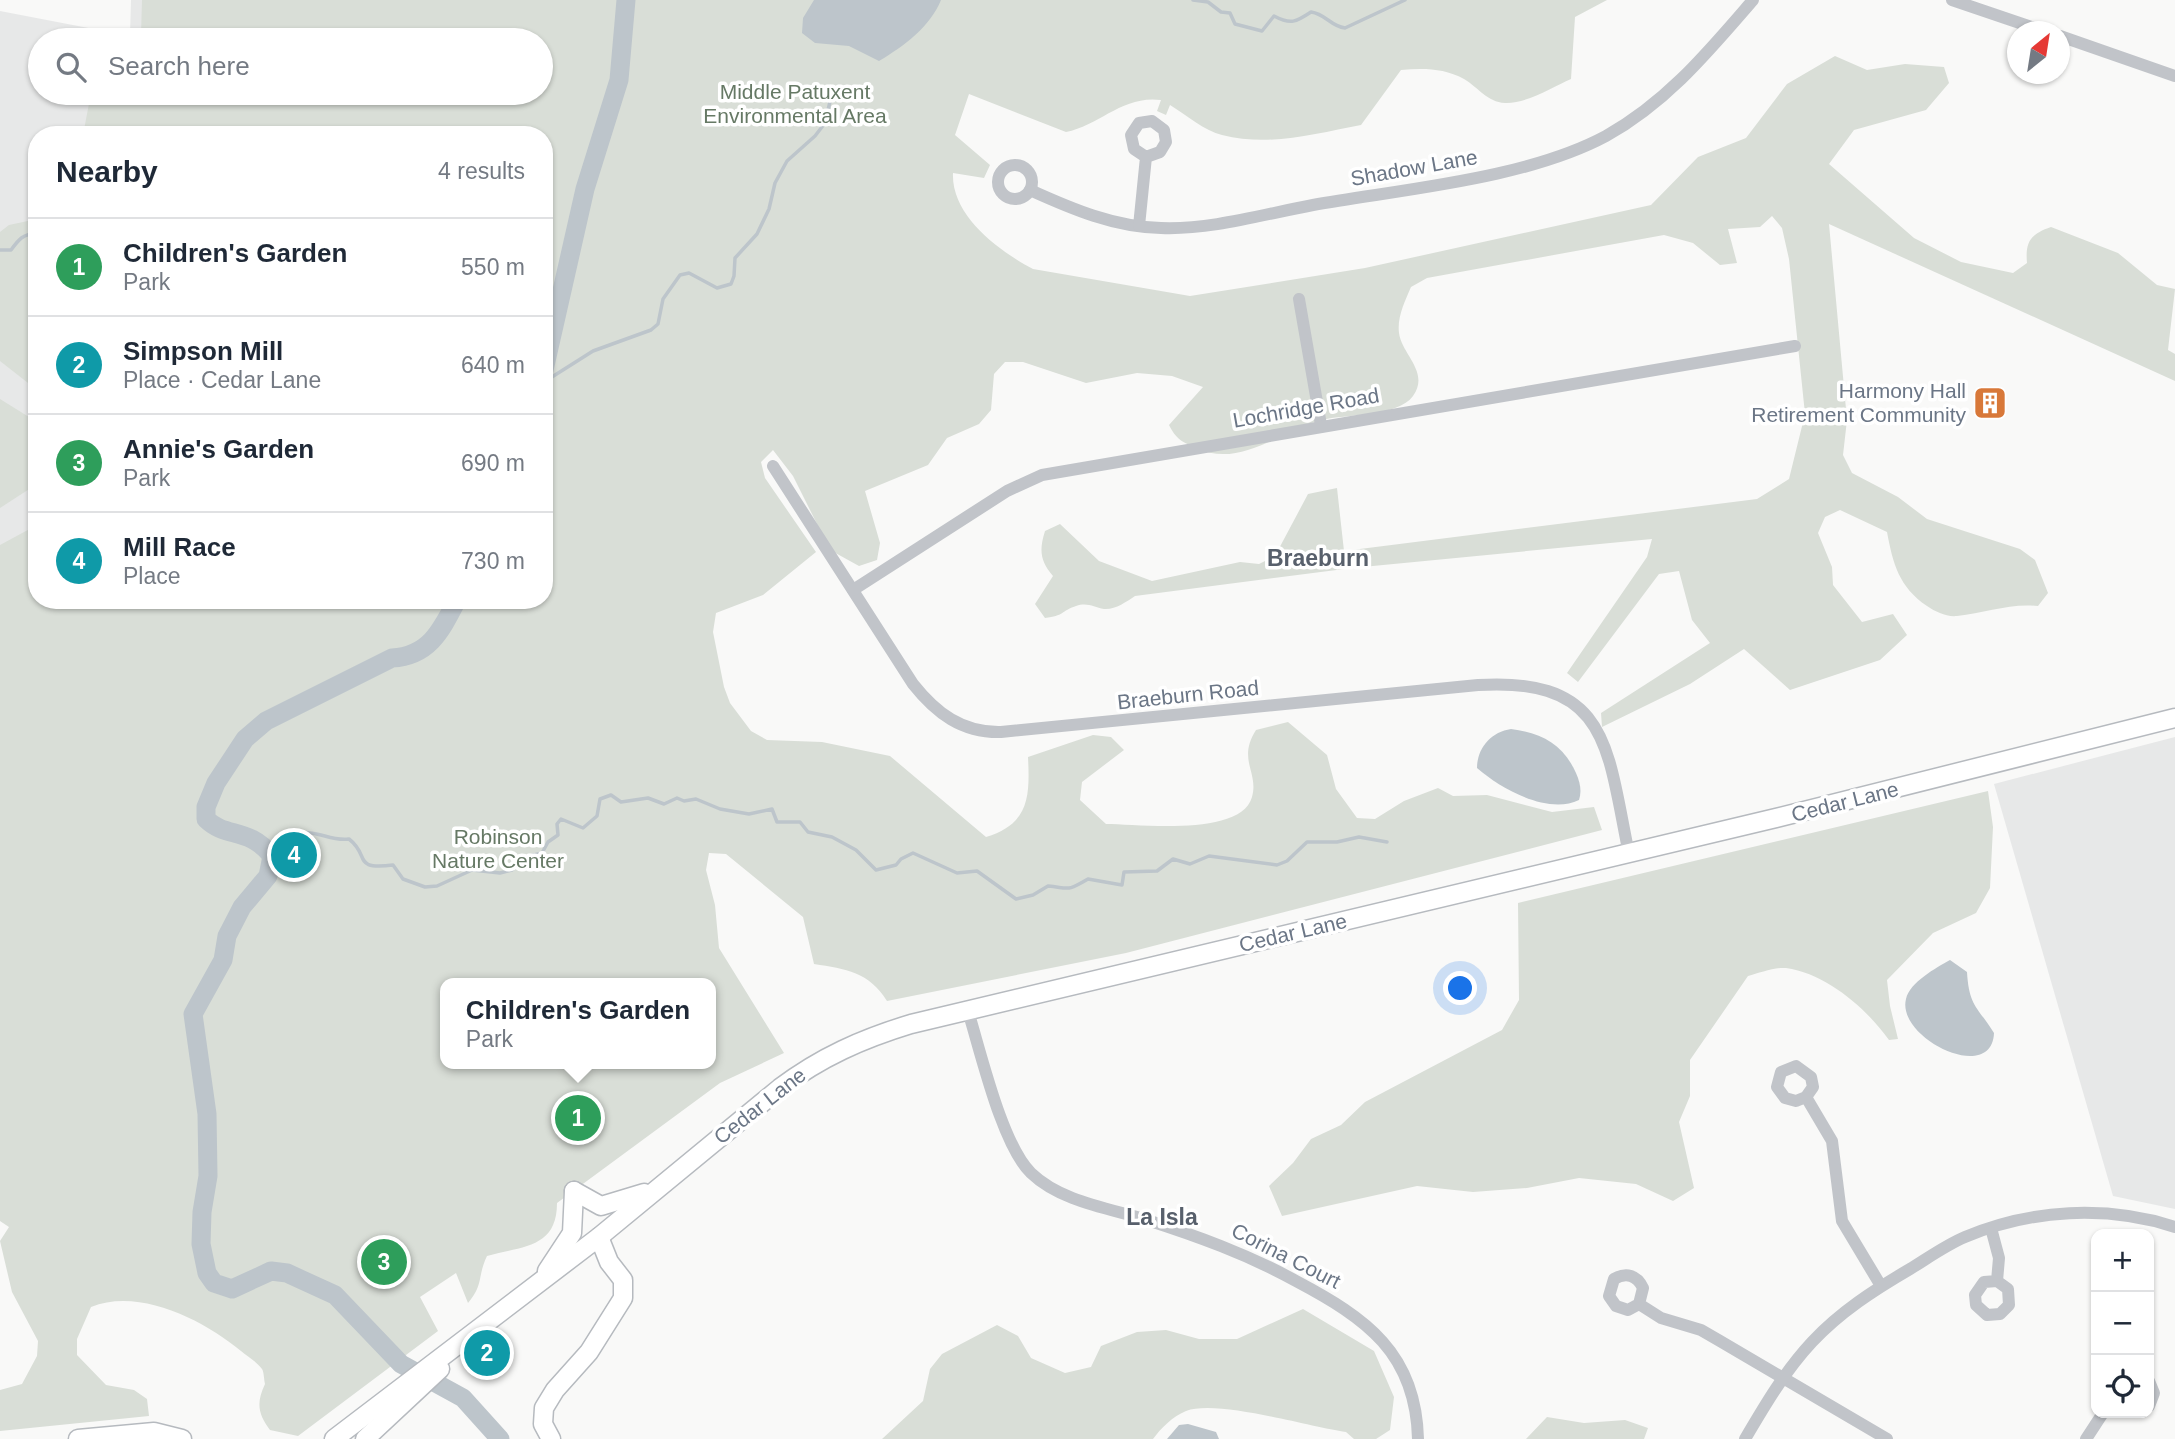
<!DOCTYPE html>
<html lang="en">
<head>
<meta charset="utf-8">
<style>
  body { margin:0; font-family:Arial,sans-serif; background:#f6f6f7; color:#1f2937 }
  .controls { position:absolute; right:21px; bottom:21px; display:grid; overflow:hidden; border-radius:14px; box-shadow:0 2px 5px #0004 }
  .controls button { width:63px; height:63px; display:grid; place-items:center; padding:0; border:0; border-bottom:2px solid #e0e1e3; background:#fff; color:#1f2937; font:35px sans-serif }
  .compass { position:absolute; left:2007px; top:21px; width:63px; height:63px; border-radius:50%; background:#fff; box-shadow:0 2px 5px #0004; rotate:30deg }
  .you { position:absolute; left:1461px; top:989px; width:24px; height:24px; margin:-18px; border:5px solid #fff; border-radius:50%; background:#1a73e8; box-shadow:0 0 0 10px #1a73e833 }
  .badge { display:grid; place-items:center; width:46px; height:46px; border-radius:50%; background:#ea580c; color:#fff; font-size:23px; font-weight:700 }
  .pin { position:absolute; translate:-50% -50%; border:4px solid #fff; box-shadow:0 2px 7px #0006 }
  .popup { position:absolute; left:440px; top:978px; width:276px; height:91px; box-sizing:border-box; display:grid; place-content:center; border-radius:14px; background:#fff; filter:drop-shadow(0 2px 5px #0005); font-size:23px; white-space:nowrap; color:#747a83 }
  .popup b { font-size:26px; color:#1f2937 }
  .popup::after { content:''; position:absolute; left:50%; top:100%; margin-left:-14px; border:14px solid transparent; border-top-color:#fff }
  .list { margin:0; padding:0; list-style:none }
  h2 { display:flex; justify-content:space-between; align-items:center; height:91px; margin:0; padding:0 28px; font-size:30px }
  h2 small { font-size:23px; font-weight:400; color:#747a83 }
  .list li { display:grid; grid-template-columns:46px 1fr auto; gap:21px; align-items:center; box-sizing:border-box; height:98px; padding:0 28px; border-top:2px solid #e0e1e3 }
  .list b { display:block; font-size:26px; white-space:nowrap }
  .list p { margin:0; font-size:23px; white-space:nowrap; color:#747a83 }
  .list em { font-size:23px; font-style:normal; color:#747a83 }
  .icon { flex:none; width:38px; height:38px; fill:none; stroke:currentColor; stroke-width:2; stroke-linecap:round; stroke-linejoin:round }
  .map { position:relative; flex:none; width:2175px; height:1439px; overflow:hidden }
  .search { position:absolute; background:#fff; box-shadow:0 2px 5px #0004; left:28px; top:28px; width:525px; height:77px; display:flex; align-items:center; gap:18px; box-sizing:border-box; padding:0 24px; border-radius:38px; color:#747a83; font-size:26px }
  .panel { position:absolute; background:#fff; box-shadow:0 2px 5px #0004; left:28px; top:126px; width:525px; height:483px; border-radius:28px }
  .map>svg:first-child { display:block }
</style>
</head>
<body>
<div class="map">
<svg width="2175" height="1439" viewBox="0 0 2175 1439">
  <rect width="100%" height="100%" fill="#f9f9f8"/>
  <g fill="#e7e8e8">
    <path d="M131 0H555L541 40H40V93H540L538 135H37V527L0 546V11L130 36Z"/>
    <path d="M2175 737V1209L2113 1196 1994 784Z"/>
  </g>
  <g fill="#d9ded7" fill-rule="evenodd">
    <path d="M142 0H1607L1575 17 1571 79C1553 87 1526 104 1505 103 1487 102 1479 88 1464 79 1444 68 1423 68 1401 70L1361 125C1314 134 1269 147 1222 135 1205 131 1186 115 1170 105L1166 115 1157 111 1161 100C1123 95 1100 125 1066 132L969 94 955 135 990 165 984 178 953 173C951 216 999 251 1033 269L1190 296 1365 268 1651 205 1698 157 1746 138 1787 84 1835 56 1867 70 1905 64 1944 67 1949 83 1926 110 1854 130 1829 164 1914 238 1961 262 2013 273 2027 263C2025 241 2031 234 2051 227L2118 253 2157 285 2175 289 2168 350 2175 354V381L1829 224 1847 420 1843 455 1852 473 1898 497 1927 519 2020 549 2035 560 2048 593 2038 606C2010 603 1985 613 1957 616 1946 617 1936 612 1927 606 1899 587 1893 564 1887 532L1840 510 1825 517 1818 533 1832 567 1833 585 1862 622 1893 614 1907 635 1880 660 1790 690 1744 649 1690 684 1602 727 1601 713 1710 643 1692 620 1679 571 1659 574 1578 682 1567 673 1647 557 1652 539 1352 568 1135 596C1126 602 1115 610 1104 609 1094 607 1087 602 1076 606 1061 611 1064 616 1045 618L1035 604 1053 576C1040 561 1039 550 1045 531L1060 524 1099 561 1152 581 1240 562 1259 564 1275 556 1308 494 1337 488 1344 551 1757 499 1789 479 1805 414 1789 259 1782 228 1772 216 1760 227 1728 229 1737 263 1720 265 1693 243 1664 235 1427 278 1411 287C1405 301 1397 317 1399 333 1402 355 1430 372 1413 396 1398 417 1345 414 1322 420 1280 430 1241 469 1196 448 1182 442 1176 439 1169 425L1203 387 1172 376 1137 373 1086 383 1023 362H1005L994 374 991 410 979 424 947 438 928 465 865 491 880 543 877 560 859 566 830 550 793 476 773 450 761 462 765 478 816 552 763 595 716 613 713 632 724 687 730 703 751 731 767 740 822 742 890 756 986 837C1029 824 1030 797 1028 757L1093 735 1111 737 1124 750 1082 782 1080 800 1106 824C1139 824 1241 837 1252 797 1259 772 1237 760 1256 730L1288 722 1327 755 1336 789 1357 818 1375 819 1404 801 1438 788 1453 796 1487 795 1552 812 1594 807 1602 830 1126 953 887 1001C869 972 846 969 814 964L803 917 726 854 709 853 706 870 715 905 719 948 784 1053 720 1083 557 1203C557 1248 523 1246 487 1256 477 1277 484 1284 468 1303L456 1273 420 1297 438 1331 298 1436 270 1430C258 1414 256 1403 265 1384 264 1380 264 1372 262 1369 257 1362 247 1356 241 1351 204 1320 139 1287 91 1307L77 1339V1355L106 1385 134 1390 147 1399 149 1416 0 1431V1390L22 1384 37 1356 38 1341 12 1292 0 1241 9 1227 0 1221V545L37 525V600H544V135H83L91 93H541V40H134L141 35ZM445 983H711V1064H445Z"/>
    <path d="M37 219V390L0 361V232L9 225Z"/>
    <path d="M0 399 37 422V484L0 508Z"/>
    <path d="M1988 791 1993 827 1990 888 1976 913 1933 933 1887 980 1890 1006 1898 1039 1889 1040C1866 1008 1827 974 1786 968 1775 967 1759 973 1748 976L1690 1060V1096L1679 1122 1694 1188 1673 1201 1636 1184 1579 1178 1527 1188 1473 1192 1417 1186 1282 1216 1269 1186 1293 1163 1311 1139 1341 1125 1365 1102 1502 1030 1519 1000 1518 903Z"/>
    <path d="M1303 1309 1374 1351 1394 1397 1390 1430 1376 1439H1354L1346 1432C1308 1427 1218 1399 1186 1411 1172 1417 1161 1428 1153 1439H882L923 1401 930 1369 942 1354 997 1325 1018 1336 1031 1358 1065 1373 1091 1367 1101 1346 1137 1332 1166 1330 1199 1339H1237Z"/>
    <path d="M1547 1417 1584 1423 1625 1420 1648 1428 1644 1439H1526Z"/>
  </g>
  <g fill="#bdc5cb">
    <path d="M814 0H941C930 27 904 46 879 61L849 46 815 43 802 33 803 18Z"/>
    <path d="M1511 729C1542 733 1563 744 1576 773 1580 782 1582 791 1579 800 1548 815 1501 789 1477 768 1477 748 1491 732 1511 729Z"/>
    <path d="M1950 960 1967 972C1969 1007 1978 1007 1994 1033 1992 1085 1896 1038 1906 999 1910 982 1936 968 1950 960Z"/>
    <path d="M1188 1424 1216 1432 1219 1439H1167L1179 1425Z"/>
  </g>
  <g fill="none" stroke-linecap="round" stroke-linejoin="round">
    <g stroke="#bdc5cb" stroke-width="3.5">
      <path d="M1193 0 1208 2 1221 12 1230 13 1235 24 1262 31 1274 16C1291 25 1296 22 1311 12 1326 14 1330 26 1345 28L1405 0"/>
      <path d="M0 250H11C19 239 23 234 37 233"/>
      <path d="M544 382 593 351 651 330 658 324 663 299 680 275 689 273 717 288 731 284 734 276 735 258 757 234 769 209 775 183 787 161 815 136 825 123 832 93"/>
      <path d="M272 856 289 854 300 834C316 829 331 842 349 839 371 856 351 870 393 865L403 879 425 887 437 886 472 870 500 873 512 870 526 857 542 853 548 842 558 835 557 824 561 819 583 828 597 816 600 799 611 795 621 802 648 798 664 804 677 798 684 801 696 799 720 809 749 814 772 809 777 822H800L808 832 832 837 856 850 876 870 896 865 901 859 913 853 957 873 977 871 1016 899 1033 895 1048 886C1070 888 1066 892 1088 879L1122 885 1124 872 1157 871 1173 859 1190 864 1209 856 1277 865 1287 861 1307 842H1337L1359 837 1387 842"/>
    </g>
    <g stroke="#bdc5cb" stroke-width="19">
      <path d="M544 370 585 189 619 80 626 0"/>
      <path d="M457 600C441 631 429 656 392 658L266 721 245 739 216 783 206 807V819C226 839 248 826 272 856L268 876 242 907 227 936 223 960 193 1014 207 1114 208 1176 202 1212 201 1244 207 1273 214 1283 232 1289 271 1271 287 1273 335 1295 401 1364 463 1398 500 1439"/>
    </g>
    <defs>
      <g id="secondary">
        <path d="M574 1191 601 1206 644 1193"/>
        <path d="M547 1271 572 1233 574 1191"/>
        <path d="M78 1439 154 1432 182 1439"/>
        <path d="M334 1439 599 1237 780 1088C821 1057 862 1039 911 1024L1776 818 2175 718"/>
        <path d="M365 1439 440 1369"/>
        <path d="M551 1439 543 1424 544 1408 555 1390 589 1352 623 1298V1280L609 1262 599 1237"/>
      </g>
    </defs>
    <use href="#secondary" stroke="#b6babf" stroke-width="21"/>
    <g stroke="#c1c4c9" stroke-width="12">
      <path d="M1952 0 2046 32"/>
      <path d="M2060 36 2175 76"/>
      <circle cx="1015" cy="182" r="17"/>
      <path d="M1030 190C1072 209 1114 227 1161 228 1211 230 1264 214 1313 205 1403 189 1526 179 1606 136 1667 102 1708 52 1753 0"/>
      <path d="M1139 226 1146 157 1160 152 1166 142 1164 130 1152 121 1139 123 1131 135 1134 149 1146 157"/>
      <path d="M1299 299 1321 425"/>
      <path d="M773 466 913 684C936 713 962 733 1001 732L1478 685C1610 677 1607 749 1629 854"/>
      <path d="M853 590 1007 491 1042 475 1795 346"/>
      <path d="M968 1011C981 1053 1002 1145 1031 1173 1060 1201 1107 1208 1144 1219 1197 1236 1247 1254 1296 1281 1366 1318 1416 1353 1418 1439"/>
      <path d="M1806 1097 1796 1101 1785 1098 1777 1087 1781 1072 1796 1066 1811 1077 1813 1087 1806 1097 1832 1141 1842 1221 1881 1286"/>
      <path d="M1991 1228 1999 1258 1997 1281 1984 1282 1975 1295 1976 1305 1987 1315 2000 1314 2009 1305 2008 1289 1997 1281"/>
      <path d="M1639 1304 1643 1288C1637 1275 1626 1272 1614 1279L1609 1296 1616 1306 1628 1310 1639 1304 1661 1318 1701 1330 1720 1341 1887 1439"/>
      <path d="M2149 1381 2154 1393 2149 1406"/>
      <path d="M1745 1439C1765 1405 1785 1371 1812 1342 1840 1312 1874 1290 1910 1269 1928 1258 1946 1245 1965 1237 2031 1209 2107 1205 2175 1227"/>
      <path d="M2086 1439 2103 1413"/>
    </g>
    <use href="#secondary" stroke="#fff" stroke-width="18"/>
  </g>
  <defs>
    <symbol id="building-square" viewBox="-11 -11 22 22"><rect x="-9" y="-9" width="18" height="18" rx="4" fill="#d87839" stroke="#fff"/><path d="M-4-6H4V6H1V3H-1V6H-4ZM-2.5-4.3h1.7v1.8h-1.7ZM.8-4.3h1.7v1.8H.8ZM-2.5-1h1.7V.8h-1.7ZM.8-1h1.7V.8H.8Z" fill="#fff"/></symbol>
  </defs>
  <g fill-rule="evenodd">
    <use href="#building-square" x="1971" y="384" width="38" height="38"/>
  </g>
  <g text-anchor="middle" stroke-width="7" stroke-linejoin="round" paint-order="stroke">
    <g font-size="21" fill="#667965" stroke="#fff">
      <text x="795" y="99">Middle Patuxent<tspan x="795" dy="24">Environmental Area</tspan></text>
      <text x="498" y="844">Robinson<tspan x="498" dy="24">Nature Center</tspan></text>
    </g>
    <g font-size="21" fill="#6b7686" stroke="#fff">
      <text transform="translate(1414 168) rotate(-10)" y="7">Shadow Lane</text>
      <text transform="translate(1306 408) rotate(-10)" y="7">Lochridge Road</text>
      <text transform="translate(1188 695) rotate(-6)" y="7">Braeburn Road</text>
      <text transform="translate(1845 802) rotate(-14)" y="7">Cedar Lane</text>
      <text transform="translate(1293 933) rotate(-13)" y="7">Cedar Lane</text>
      <text transform="translate(760 1106) rotate(-38)" y="7">Cedar Lane</text>
      <text transform="translate(1286 1256) rotate(27)" y="7">Corina Court</text>
    </g>
    <g font-size="21" fill="#6b7686" stroke="#fff" text-anchor="end">
      <text x="1966" y="398">Harmony Hall<tspan x="1966" dy="24">Retirement Community</tspan></text>
    </g>
    <g font-size="23" font-weight="bold" fill="#58606c" stroke="#fff">
      <text x="1318" y="566">Braeburn</text>
      <text x="1162" y="1225">La Isla</text>
    </g>
  </g>
</svg>
<div class="controls">
<button>+</button>
<button>−</button>
<button><svg class="icon" aria-label="locate" viewBox="0 0 24 24"><circle cx="12" cy="12" r="6"/><path d="M12 2v4M12 18v4M2 12h4M18 12h4"/></svg></button>
</div>
<svg class="compass" viewBox="-18 -18 36 36"><path d="M0-13l5 13h-10z" fill="#e53935"/><path d="M0 13l5-13h-10z" fill="#747a83"/></svg>
<div class="you"></div>
<div class="pin badge" style="left:578px;top:1118px;background:#2e9e5b">1</div>
<div class="popup"><b>Children's Garden</b>Park</div>
<div class="pin badge" style="left:487px;top:1353px;background:#0f9aa8">2</div>
<div class="pin badge" style="left:384px;top:1262px;background:#2e9e5b">3</div>
<div class="pin badge" style="left:294px;top:855px;background:#0f9aa8">4</div>
<div class="search"><svg class="icon" aria-label="search" viewBox="0 0 24 24"><circle cx="10" cy="10" r="6"/><path d="M15 15l6 6"/></svg>Search here</div>
<section class="panel">
<h2>Nearby<small>4 results</small></h2>
<ul class="list">
<li><span class="badge" style="background:#2e9e5b">1</span><div><b>Children's Garden</b><p>Park</p></div><em>550 m</em></li>
<li><span class="badge" style="background:#0f9aa8">2</span><div><b>Simpson Mill</b><p>Place · Cedar Lane</p></div><em>640 m</em></li>
<li><span class="badge" style="background:#2e9e5b">3</span><div><b>Annie's Garden</b><p>Park</p></div><em>690 m</em></li>
<li><span class="badge" style="background:#0f9aa8">4</span><div><b>Mill Race</b><p>Place</p></div><em>730 m</em></li>
</ul>
</section>
</div>
</body>
</html>
